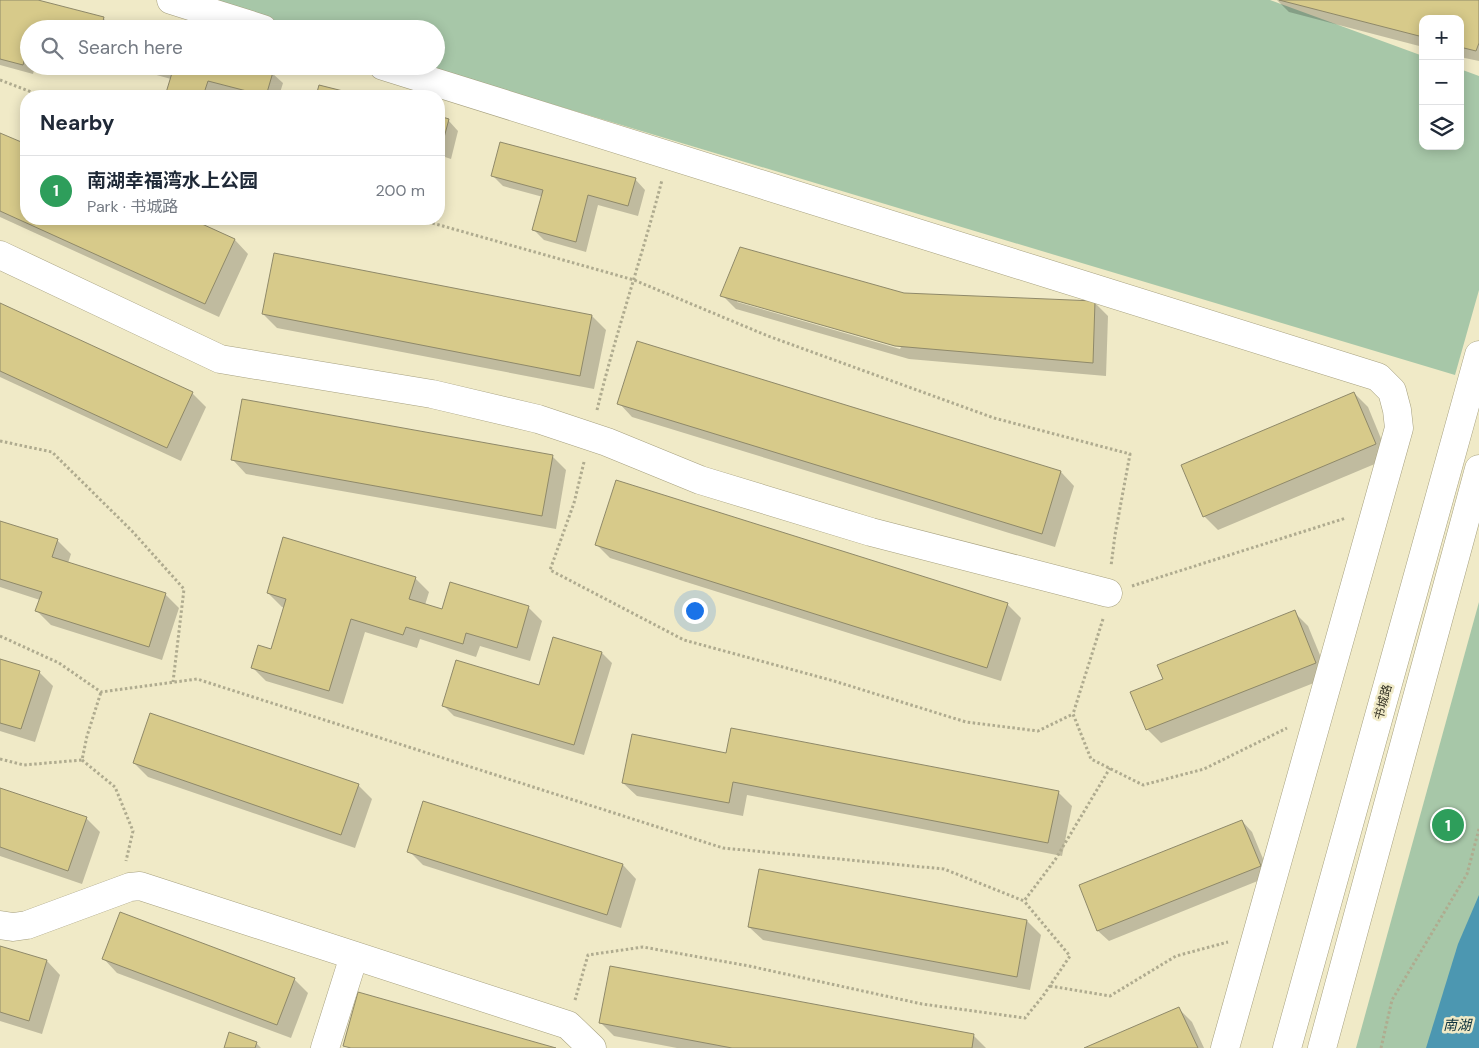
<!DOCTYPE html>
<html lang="en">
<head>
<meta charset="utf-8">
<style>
  body { margin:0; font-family:"DM Sans","Noto Sans SC",sans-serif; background:#f6f6f7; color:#1f2937 }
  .controls { position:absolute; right:15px; top:15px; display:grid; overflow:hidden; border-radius:10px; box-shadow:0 2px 12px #0003 }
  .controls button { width:45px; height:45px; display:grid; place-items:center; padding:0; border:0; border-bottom:1px solid #e0e1e3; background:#fff; color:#1f2937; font:25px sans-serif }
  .you { position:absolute; left:694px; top:610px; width:18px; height:18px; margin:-12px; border:4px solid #fff; border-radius:50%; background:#1a73e8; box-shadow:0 0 0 8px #1a73e833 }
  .badge { display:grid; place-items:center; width:32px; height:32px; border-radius:50%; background:#0f766e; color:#fff; font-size:16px; font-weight:700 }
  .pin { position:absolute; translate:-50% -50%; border:2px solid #fff; box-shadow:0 1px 5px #0006 }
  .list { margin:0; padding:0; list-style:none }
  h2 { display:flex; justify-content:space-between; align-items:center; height:65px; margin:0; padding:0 20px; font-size:21px }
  h2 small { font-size:16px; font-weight:400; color:#747a83 }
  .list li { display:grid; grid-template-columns:32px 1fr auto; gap:15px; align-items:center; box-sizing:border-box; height:70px; padding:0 20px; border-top:1px solid #e0e1e3 }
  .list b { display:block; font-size:19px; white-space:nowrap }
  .list p { margin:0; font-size:16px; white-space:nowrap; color:#747a83 }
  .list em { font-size:16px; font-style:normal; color:#747a83 }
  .icon { flex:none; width:28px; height:28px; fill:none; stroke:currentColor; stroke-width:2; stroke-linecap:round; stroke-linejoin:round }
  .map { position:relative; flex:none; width:1479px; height:1048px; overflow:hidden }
  .search { position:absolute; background:#fff; box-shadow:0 2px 12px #0003; left:20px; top:20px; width:425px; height:55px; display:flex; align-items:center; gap:12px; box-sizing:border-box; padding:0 18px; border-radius:28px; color:#747a83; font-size:19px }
  .panel { position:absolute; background:#fff; box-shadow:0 2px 12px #0003; left:20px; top:90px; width:425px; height:135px; border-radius:20px }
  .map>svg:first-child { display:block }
</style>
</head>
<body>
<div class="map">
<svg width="1479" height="1048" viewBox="0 0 1479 1048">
  <rect width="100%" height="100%" fill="#f0eac7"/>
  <g fill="#a7c7a8">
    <path d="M203 0H1270L1423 56V146H1460V69L1479 76V290L1455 375 425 66H436V29H299Z"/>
    <path d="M1479 602V1048H1356Z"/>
  </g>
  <path fill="#4c97b1" d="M1479 895V1048H1426L1458 944Z"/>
  <g fill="#0003" fill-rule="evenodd">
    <path d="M0 0H33L104 19 114 29H29V66H35L33 74 0 65Z"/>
    <path d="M1277 0H1479V61L1460 57V19H1423V47L1289 12Z"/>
    <path d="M138 66H249L272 73 283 83 279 96H239L218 90 216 96H167L171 79 142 71Z"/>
    <path d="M439 118 448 120 458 131 451 159 439 155Z"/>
    <path d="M0 134 26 146V219H188L235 240 248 254 219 317 0 217Z"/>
    <path d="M492 175 635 179 645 190 638 216 598 205 586 252 544 240 534 230 543 197 503 186Z"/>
    <path d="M275 255 592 316 606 330 594 389 277 328 263 314Z"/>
    <path d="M904 294 1094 302 1108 316 1106 376 909 359 736 309 722 295ZM737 299 901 347 900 349 737 302Z"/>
    <path d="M0 304 192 393 206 407 181 461 0 377Z"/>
    <path d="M1354 393 1368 407 1389 458 1218 530 1204 516Z"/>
    <path d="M619 403 1061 472 1074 486 1055 547 632 417Z"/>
    <path d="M552 456 566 470 556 529 246 474 233 460Z"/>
    <path d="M0 522 57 540 71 554 68 563 165 594 179 608 162 660 51 625 37 611 40 600 0 587Z"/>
    <path d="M596 544 1007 604 1021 618 1001 681 610 558Z"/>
    <path d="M415 578 429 592 425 605 442 611 528 607 542 621 530 661 480 646 476 657 420 639 417 648 365 632 343 704 266 681 252 667 272 650 285 608 282 607 268 593Z"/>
    <path d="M1294 612 1308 626 1329 677 1161 743 1147 729 1164 680Z"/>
    <path d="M602 653 612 663 584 755 454 716 444 706 540 686Z"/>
    <path d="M0 660 39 672 53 686 35 742 0 731Z"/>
    <path d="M727 754 1058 792 1072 806 1062 856 747 795 743 816 637 796 623 783Z"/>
    <path d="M134 763 358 785 372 799 355 848 148 777Z"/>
    <path d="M0 789 86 818 100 832 82 884 0 856Z"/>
    <path d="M1242 821 1252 832 1270 876 1109 941 1098 931 1080 886Z"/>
    <path d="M409 851 623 865 636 879 621 928 423 865Z"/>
    <path d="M1027 921 1041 935 1030 990 763 940 749 927Z"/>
    <path d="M0 947 47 961 60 975 42 1034 0 1021Z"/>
    <path d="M104 959 294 979 308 993 291 1038 117 973Z"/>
    <path d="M1178 1008 1192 1022 1204 1048H1087Z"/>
    <path d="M600 1022 974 1036 986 1048H677L614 1036Z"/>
    <path d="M256 1043 261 1048H225Z"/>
  </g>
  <g fill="#d7ca8a" stroke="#8f8969">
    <path d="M0 0H38L104 17 101 29H44L33 26 32 29H29V42L23 65 0 59Z"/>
    <path d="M1279 0H1479V43L1476 51 1460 47V19H1423V37Z"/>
    <path d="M150 66H254L273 72 266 96 208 81 203 96H165L172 73Z"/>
    <path d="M319 85 363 96H316Z"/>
    <path d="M439 116 449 119 441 149 439 148Z"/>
    <path d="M0 133 26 144V219H191L235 239 205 304 0 211Z"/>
    <path d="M500 142 636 178 628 206 588 195 576 242 532 230 543 190 491 176Z"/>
    <path d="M740 247 904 293 1095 301 1093 363 895 346 720 296Z"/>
    <path d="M274 253 592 315 580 376 262 314Z"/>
    <path d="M0 303 193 392 167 448 0 371Z"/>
    <path d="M637 341 1061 471 1042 534 617 404Z"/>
    <path d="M1354 392 1376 444 1203 517 1181 465Z"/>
    <path d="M242 399 553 455 542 516 231 460Z"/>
    <path d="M616 480 1008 603 987 668 595 545Z"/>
    <path d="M0 521 58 539 52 557 166 593 149 647 35 611 42 592 0 579Z"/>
    <path d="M283 537 416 577 409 599 442 609 450 582 529 606 517 648 466 633 463 644 406 627 403 635 351 619 329 691 251 668 258 645 271 649 286 599 267 593Z"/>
    <path d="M1295 610 1316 663 1146 730 1130 692 1163 679 1157 665Z"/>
    <path d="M553 637 602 652 574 745 442 706 456 660 539 685Z"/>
    <path d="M0 659 40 671 21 729 0 723Z"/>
    <path d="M150 713 359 784 341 835 133 763Z"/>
    <path d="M731 728 1059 791 1048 843 733 782 729 803 622 783 632 734 726 753Z"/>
    <path d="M0 788 87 817 68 871 0 847Z"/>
    <path d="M423 801 623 864 607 915 407 852Z"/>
    <path d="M1242 820 1261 866 1097 931 1079 885Z"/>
    <path d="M759 869 1027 920 1017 977 748 927Z"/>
    <path d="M120 912 295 978 277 1025 102 959Z"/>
    <path d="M0 946 47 960 29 1021 0 1012Z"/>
    <path d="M610 966 974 1034 972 1048H732L599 1023Z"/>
    <path d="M358 992 556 1048H351L343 1046Z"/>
    <path d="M1179 1007 1198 1048H1084Z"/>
    <path d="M229 1032 257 1042 255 1048H224Z"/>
  </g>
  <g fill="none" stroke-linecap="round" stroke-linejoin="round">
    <defs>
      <g id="minor">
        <path d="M171 0 263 29"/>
        <path d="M383 66 1378 377 1392 391 1397 410 1399 428 1225 1048"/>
        <path d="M0 255 220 359 432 394 538 419 607 442 700 480 871 532 1108 593"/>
        <path d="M0 925 13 927 27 925 130 887 140 886 568 1025 592 1048"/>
        <path d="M325 1048 354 956"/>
      </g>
      <g id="secondary">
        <path d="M1287 1048 1479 355"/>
        <path d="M1322 1048 1479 469"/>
      </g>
    </defs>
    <use href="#minor" stroke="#a6a07f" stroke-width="29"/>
    <use href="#secondary" stroke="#a6a07f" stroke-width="29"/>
    <g stroke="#afab8f" stroke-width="3" stroke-dasharray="2.5 2.5" stroke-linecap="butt">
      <path d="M0 80 42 96"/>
      <path d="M418 219 634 280 768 336 994 418 1130 454 1115 535 1111 566"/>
      <path d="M597 410C616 332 642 257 662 180"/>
      <path d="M0 441 52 452 132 531 184 589 173 682"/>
      <path d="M584 462 574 503 550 570 684 640 834 681 966 722 1038 731 1073 714"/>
      <path d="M1132 586 1346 518"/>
      <path d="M1103 619 1073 714 1091 759 1143 785 1204 769 1287 728"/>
      <path d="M0 636 59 663 101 692 197 679 723 848 944 869 1024 901 1055 860 1110 768"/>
      <path d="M0 759 24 765 82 760 87 736 101 692"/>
      <path d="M82 760 115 787 133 831 126 861"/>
      <path d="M1050 986 1110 996 1176 956 1228 942"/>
      <path d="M575 1000 588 955 643 947 749 966 922 1004 1025 1018 1043 996 1070 956 1024 901"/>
      <path d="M1381 1048 1392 1000 1467 874 1479 829"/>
    </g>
    <use href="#minor" stroke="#fff" stroke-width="28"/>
    <use href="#secondary" stroke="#fff" stroke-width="28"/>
  </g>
  <g text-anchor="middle" stroke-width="5" stroke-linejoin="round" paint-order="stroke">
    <g font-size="12" fill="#302e20" stroke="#f0eac7">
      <text transform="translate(1383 702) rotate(-75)" y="4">书城路</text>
    </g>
    <g font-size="14" font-style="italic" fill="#0d313d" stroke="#f0eac7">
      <text x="1457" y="1030">南湖</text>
    </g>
  </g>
</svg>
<div class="controls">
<button>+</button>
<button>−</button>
<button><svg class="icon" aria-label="layers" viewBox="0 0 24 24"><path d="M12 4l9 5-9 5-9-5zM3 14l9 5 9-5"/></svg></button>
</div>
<div class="you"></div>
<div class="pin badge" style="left:1448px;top:825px;background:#2e9e5b">1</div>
<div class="search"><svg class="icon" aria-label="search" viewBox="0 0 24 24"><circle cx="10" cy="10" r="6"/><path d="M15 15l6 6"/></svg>Search here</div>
<section class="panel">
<h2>Nearby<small></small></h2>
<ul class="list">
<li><span class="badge" style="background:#2e9e5b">1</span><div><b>南湖幸福湾水上公园</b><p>Park · 书城路</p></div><em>200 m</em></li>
</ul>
</section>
</div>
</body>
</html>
